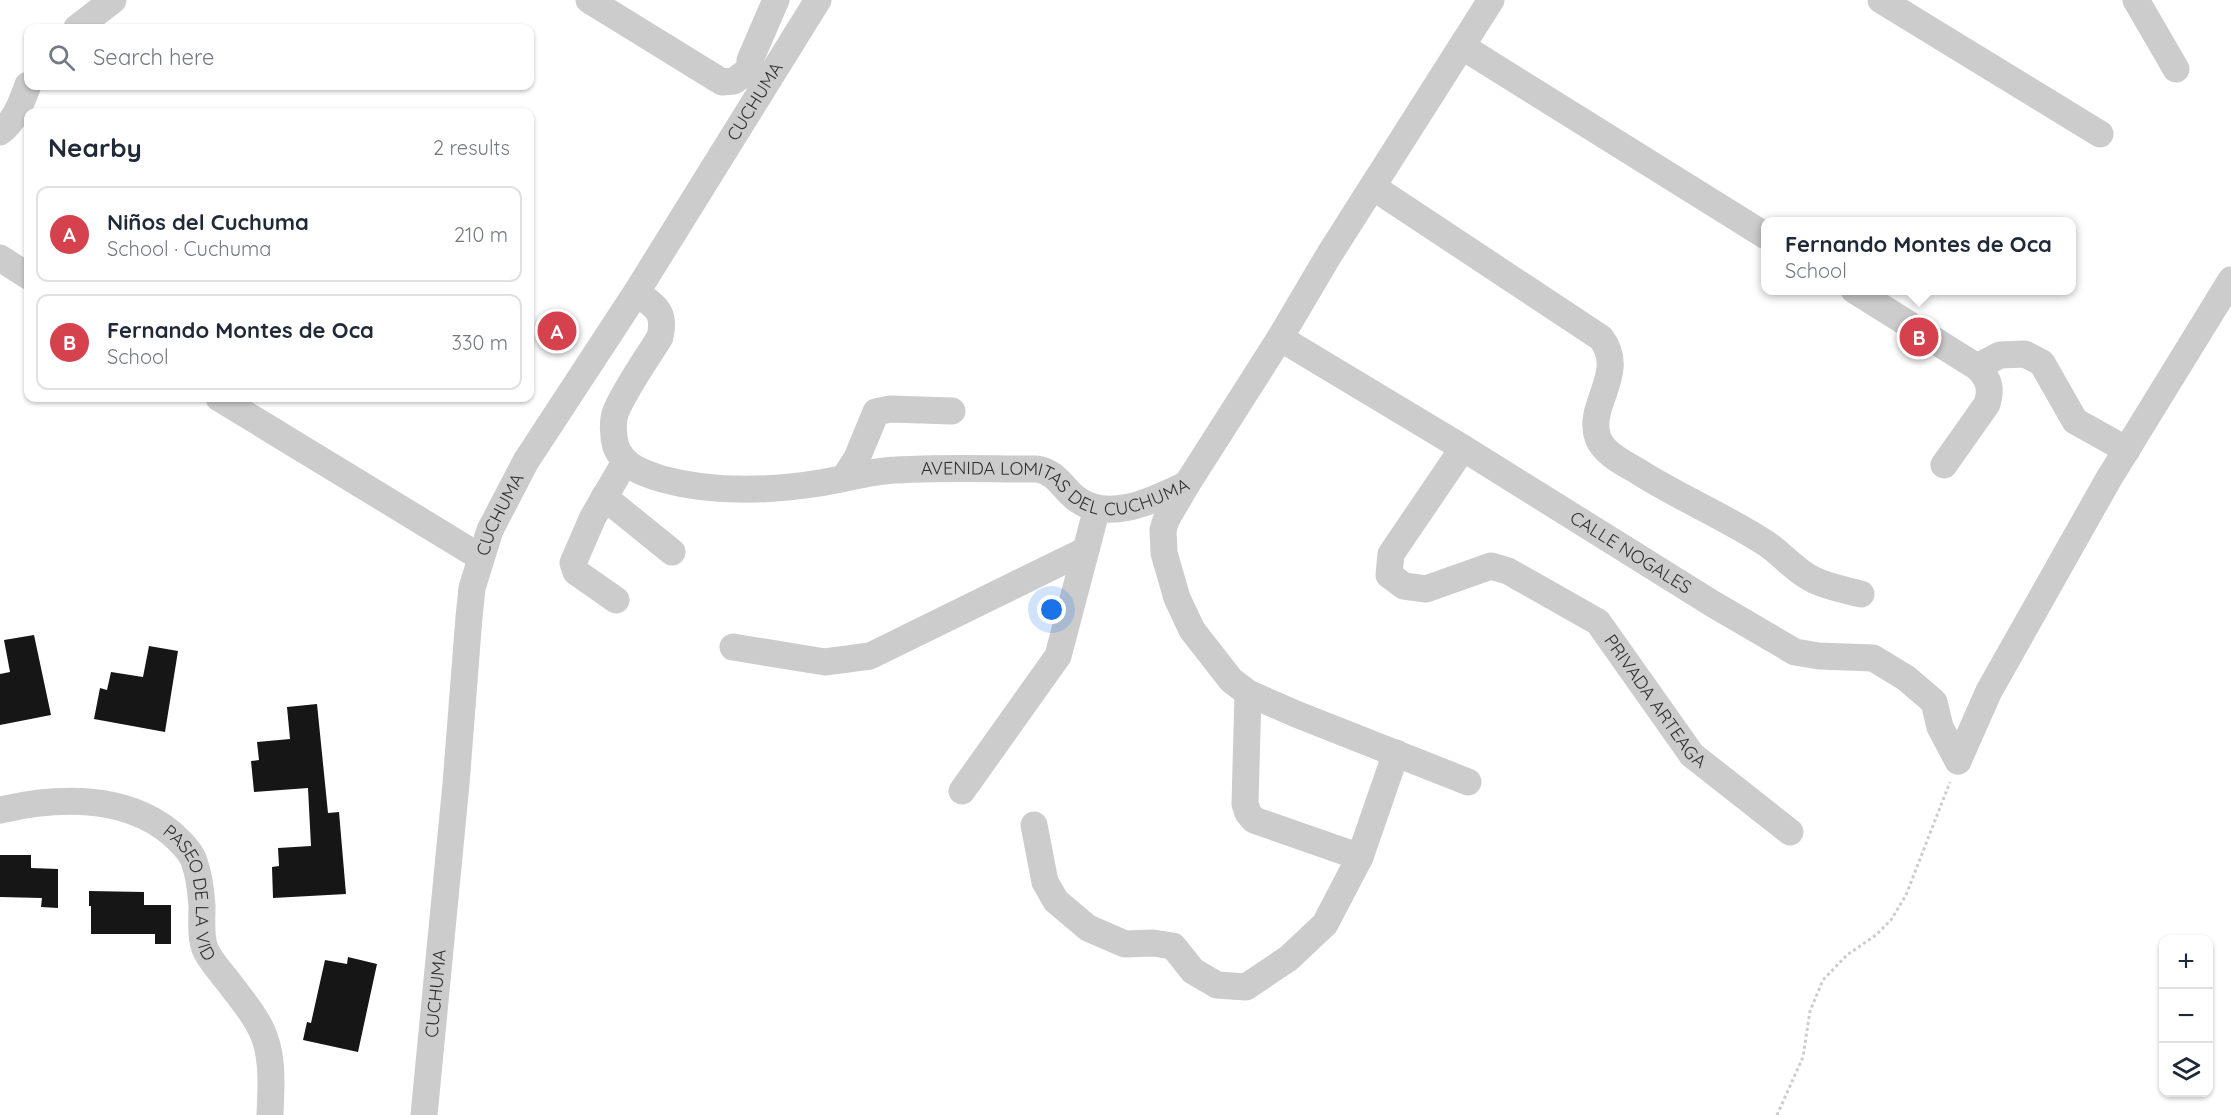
<!DOCTYPE html>
<html lang="en">
<head>
<meta charset="utf-8">
<style>
  body { margin:0; font-family:Quicksand,sans-serif; background:#f2f2f3; color:#1f2937 }
  .controls { position:absolute; right:18px; bottom:18px; display:grid; overflow:hidden; border-radius:12px; box-shadow:0 2px 4px #0004 }
  .controls button { width:54px; height:54px; display:grid; place-items:center; padding:0; border:0; border-bottom:2px solid #e0e1e3; background:#fff; color:#1f2937; font:30px sans-serif }
  .you { position:absolute; left:1052px; top:610px; width:21px; height:21px; margin:-15px; border:4px solid #fff; border-radius:50%; background:#1a73e8; box-shadow:0 0 0 9px #1a73e833 }
  .badge { display:grid; place-items:center; width:39px; height:39px; border-radius:50%; background:#d5424e; color:#fff; font-size:20px; font-weight:700 }
  .pin { position:absolute; translate:-50% -50%; border:3px solid #fff; box-shadow:0 2px 6px #0006 }
  .popup { position:absolute; left:1761px; top:217px; width:315px; height:78px; box-sizing:border-box; display:grid; place-content:center; border-radius:12px; background:#fff; filter:drop-shadow(0 2px 4px #0005); font-size:20px; white-space:nowrap; color:#747a83 }
  .popup b { font-size:22px; color:#1f2937 }
  .popup::after { content:''; position:absolute; left:50%; top:100%; margin-left:-12px; border:12px solid transparent; border-top-color:#fff }
  .list { margin:0; padding:0; list-style:none }
  h2 { display:flex; justify-content:space-between; align-items:center; height:78px; margin:0; padding:0 24px; font-size:26px }
  h2 small { font-size:20px; font-weight:400; color:#747a83 }
  .list li { display:grid; grid-template-columns:39px 1fr auto; gap:18px; align-items:center; box-sizing:border-box; height:96px; margin:0 12px 12px; padding:0 12px; border:2px solid #e0e1e3; border-radius:12px }
  .list b { display:block; font-size:22px; white-space:nowrap }
  .list p { margin:0; font-size:20px; white-space:nowrap; color:#747a83 }
  .list em { font-size:20px; font-style:normal; color:#747a83 }
  .icon { flex:none; width:33px; height:33px; fill:none; stroke:currentColor; stroke-width:2; stroke-linecap:round; stroke-linejoin:round }
  .map { position:relative; flex:none; width:2231px; height:1115px; overflow:hidden }
  .search { position:absolute; background:#fff; box-shadow:0 2px 4px #0004; left:24px; top:24px; width:510px; height:66px; display:flex; align-items:center; gap:15px; box-sizing:border-box; padding:0 21px; border-radius:12px; color:#747a83; font-size:22px }
  .panel { position:absolute; background:#fff; box-shadow:0 2px 4px #0004; left:24px; top:108px; width:510px; height:294px; border-radius:12px }
  .map>svg:first-child { display:block }
</style>
</head>
<body>
<div class="map">
<svg width="2231" height="1115" viewBox="0 0 2231 1115">
  <rect width="100%" height="100%" fill="#fff"/>
  <g fill="#161616">
    <path d="M34 635 51 715 0 725V674L10 672 4 640Z"/>
    <path d="M149 646 178 651 165 732 94 719 100 688 107 690 111 672 143 677Z"/>
    <path d="M317 704 328 813 339 812 346 894 273 898 272 867 279 866 278 848 311 846 308 788 254 792 251 761 259 760 257 742 290 739 287 707Z"/>
    <path d="M0 855H31V868L58 869V908L41 907 42 898 0 897Z"/>
    <path d="M89 891 144 892V905H171V944H155V934H91V906H89Z"/>
    <path d="M348 957 377 964 358 1052 303 1040 307 1022 311 1023 325 960 347 964Z"/>
  </g>
  <g fill="none" stroke-linecap="round" stroke-linejoin="round">
    <path stroke="#ccc" stroke-width="3" stroke-dasharray="3 3" stroke-linecap="butt" d="M1777 1115 1803 1057 1810 1011 1823 980 1847 955 1876 935 1891 920 1906 895 1950 782"/>
    <g stroke="#ccc" stroke-width="27">
      <path d="M589 0 722 82 734 81 750 69"/>
      <path d="M1881 0 2100 134"/>
      <path d="M2136 0 2176 69"/>
      <path d="M77 28 113 0"/>
      <path d="M1463 47 1766 236"/>
      <path d="M760 81 750 69V60L776 0"/>
      <path d="M0 132C16 120 21 103 28 85"/>
      <path d="M1373 187 1601 338C1628 373 1586 405 1598 438 1604 454 1626 464 1639 472 1680 498 1726 517 1767 544 1783 555 1795 571 1814 580 1828 587 1846 590 1861 594"/>
      <path d="M0 258 28 276"/>
      <path d="M1854 290 1977 367C1989 379 1992 388 1987 404L1944 465"/>
      <path id="s1" d="M636 293C655 306 666 311 660 337 646 360 627 386 616 411 612 421 613 437 616 447 624 467 643 473 662 479 713 493 769 491 820 483 846 479 870 471 896 470 943 467 990 469 1037 469 1055 472 1061 485 1073 496 1105 525 1154 500 1187 484"/>
      <path id="s2" d="M1280 338 1463 448 1713 604 1795 652 1819 656 1873 658 1906 678 1934 702 1940 727 1958 761"/>
      <path d="M1977 367 2000 355 2025 354 2042 363 2075 421 2127 450"/>
      <path d="M219 398 480 557"/>
      <path id="s3" d="M1463 448 1391 554 1389 575 1404 586 1426 589 1491 566 1508 571 1598 622 1692 755 1790 832"/>
      <path d="M844 478 857 458 876 412 890 409 952 411"/>
      <path d="M604 497 672 552"/>
      <path d="M616 600 576 572 573 563 593 517 625 462"/>
      <path d="M733 647 825 662 870 656 1086 550"/>
      <path d="M1248 693 1245 804 1248 813 1254 820 1360 857 1396 753"/>
      <path d="M1958 761 1989 691 2108 480 2231 280"/>
      <path d="M1468 782 1296 714 1248 693 1231 680 1192 630 1177 598 1164 553 1163 530 1166 520 1187 484 1280 338 1329 255 1491 0"/>
      <path d="M962 791 1058 656 1097 508"/>
      <path id="s4" d="M0 810C56 797 124 794 171 833 179 840 190 850 194 861 199 875 201 891 202 906 202 919 200 939 206 951 213 965 224 975 233 988 243 1001 254 1014 261 1029 274 1055 271 1087 270 1115"/>
      <path d="M1034 825 1045 882 1056 901 1088 928 1125 944 1153 943 1173 946 1193 971 1217 985 1246 987 1289 958 1325 924 1360 857"/>
      <path id="s5" d="M424 1115 456 784 469 617 472 588 490 530 526 461 636 293 818 0"/>
    </g>
  </g>
  <g text-anchor="middle" stroke-width="6" stroke-linejoin="round" paint-order="stroke">
    <g font-size="18" fill="#2f2f2f" stroke="#fff">
      <text dy="6" stroke="none"><textPath href="#s5" startOffset="1094">CUCHUMA</textPath></text>
      <text dy="6" stroke="none"><textPath href="#s1" startOffset="640">AVENIDA LOMITAS DEL CUCHUMA</textPath></text>
      <text dy="6" stroke="none"><textPath href="#s5" startOffset="608">CUCHUMA</textPath></text>
      <text dy="6" stroke="none"><textPath href="#s2" startOffset="411">CALLE NOGALES</textPath></text>
      <text dy="6" stroke="none"><textPath href="#s3" startOffset="478">PRIVADA ARTEAGA</textPath></text>
      <text dy="6" stroke="none"><textPath href="#s4" startOffset="244">PASEO DE LA VID</textPath></text>
      <text dy="6" stroke="none"><textPath href="#s5" startOffset="122">CUCHUMA</textPath></text>
    </g>
  </g>
</svg>
<div class="controls">
<button>+</button>
<button>−</button>
<button><svg class="icon" aria-label="layers" viewBox="0 0 24 24"><path d="M12 4l9 5-9 5-9-5zM3 14l9 5 9-5"/></svg></button>
</div>
<div class="you"></div>
<div class="pin badge" style="left:557px;top:331px">A</div>
<div class="pin badge" style="left:1919px;top:337px">B</div>
<div class="popup"><b>Fernando Montes de Oca</b>School</div>
<div class="search"><svg class="icon" aria-label="search" viewBox="0 0 24 24"><circle cx="10" cy="10" r="6"/><path d="M15 15l6 6"/></svg>Search here</div>
<section class="panel">
<h2>Nearby<small>2 results</small></h2>
<ul class="list">
<li><span class="badge">A</span><div><b>Niños del Cuchuma</b><p>School · Cuchuma</p></div><em>210 m</em></li>
<li><span class="badge">B</span><div><b>Fernando Montes de Oca</b><p>School</p></div><em>330 m</em></li>
</ul>
</section>
</div>
</body>
</html>
